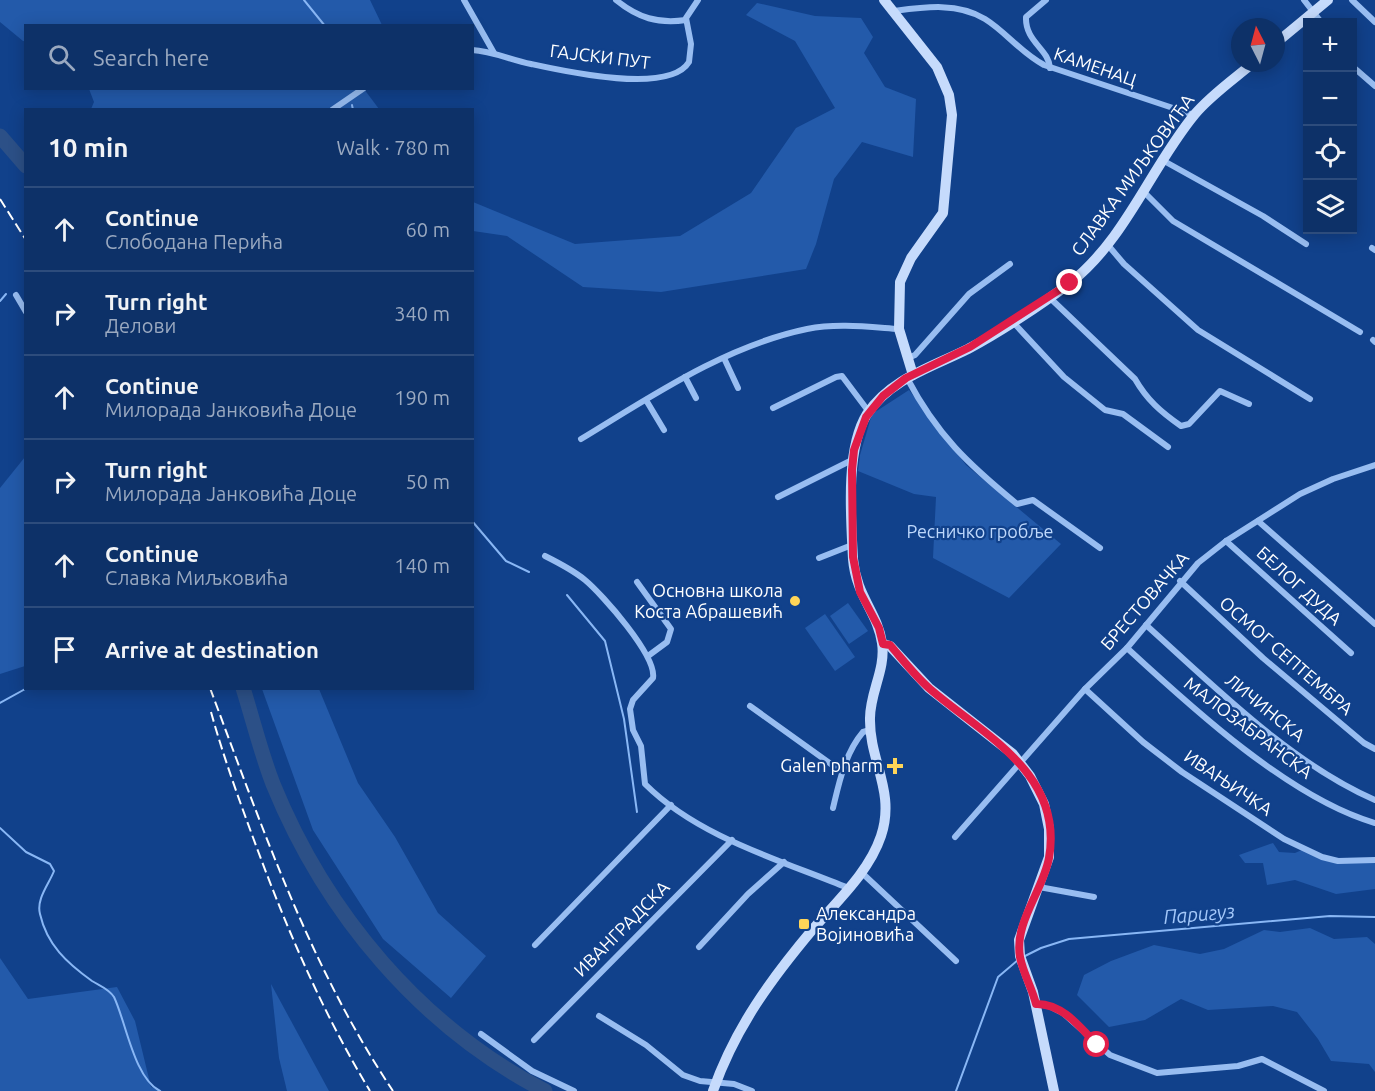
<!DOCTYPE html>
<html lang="en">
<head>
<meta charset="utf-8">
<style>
  body { margin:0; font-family:Ubuntu,sans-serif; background:#1b3d71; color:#f1f3f6 }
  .controls { position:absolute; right:18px; top:18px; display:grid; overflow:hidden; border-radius:0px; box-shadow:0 3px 15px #0003 }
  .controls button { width:54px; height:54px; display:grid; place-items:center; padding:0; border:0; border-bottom:2px solid #2d4c7c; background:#0d3168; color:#f1f3f6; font:30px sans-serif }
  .compass { position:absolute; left:1231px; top:18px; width:54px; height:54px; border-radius:50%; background:#0d3168; box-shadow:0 3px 15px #0003; rotate:354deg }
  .stop { position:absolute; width:18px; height:18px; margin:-14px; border:4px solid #e11d48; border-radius:50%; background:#fff }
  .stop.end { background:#e11d48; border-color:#fff; box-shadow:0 2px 6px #0008 }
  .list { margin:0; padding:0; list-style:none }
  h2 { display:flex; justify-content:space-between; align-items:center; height:78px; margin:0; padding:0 24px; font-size:26px }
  h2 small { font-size:20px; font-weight:400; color:#9aa9c0 }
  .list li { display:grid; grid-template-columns:39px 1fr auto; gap:18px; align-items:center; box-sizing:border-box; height:84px; padding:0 24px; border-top:2px solid #2d4c7c }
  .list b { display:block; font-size:22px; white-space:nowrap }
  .list p { margin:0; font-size:20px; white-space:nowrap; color:#9aa9c0 }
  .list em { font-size:20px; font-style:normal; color:#9aa9c0 }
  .icon { flex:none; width:33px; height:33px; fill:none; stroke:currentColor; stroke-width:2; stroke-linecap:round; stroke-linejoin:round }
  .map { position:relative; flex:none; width:1375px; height:1091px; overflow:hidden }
  .search { position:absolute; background:#0d3168; box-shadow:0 3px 15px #0003; left:24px; top:24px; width:450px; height:66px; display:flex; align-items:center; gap:15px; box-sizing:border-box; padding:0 21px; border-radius:0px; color:#9aa9c0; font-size:22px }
  .panel { position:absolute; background:#0d3168; box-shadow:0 3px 15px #0003; left:24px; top:108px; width:450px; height:582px; border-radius:0px }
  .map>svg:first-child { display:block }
</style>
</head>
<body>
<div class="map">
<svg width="1375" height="1091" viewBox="0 0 1375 1091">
  <rect width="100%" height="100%" fill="#11418b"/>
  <g fill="#235aaa">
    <path d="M0 0H370L382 25 26 26 25 41H23L0 22Z"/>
    <path d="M757 3 815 16 861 18 873 37 864 53 885 87 916 99 913 157 862 142 834 179 816 244 806 269 661 292 583 287 507 236 473 231V202L575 244 680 236 751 193 796 128 835 108 795 41 746 15Z"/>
    <path d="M89 89H364L379 109H91L94 102Z"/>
    <path d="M909 390 966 465 1061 544 1009 598 933 558 936 497 914 494 858 471 860 455 872 414Z"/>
    <path d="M25 457V666L0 674V488Z"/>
    <path d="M848 603 868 631 849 644 830 616Z"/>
    <path d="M825 614 855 657 835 671 805 628Z"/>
    <path d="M262 689H319L358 783 395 837 438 913 486 956 451 998 383 939 313 830Z"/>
    <path d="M1273 843 1279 852 1295 853 1304 849 1322 857 1375 860V889L1336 894 1295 880 1267 885 1263 863H1245L1239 855Z"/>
    <path d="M1310 928 1334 939 1367 937 1375 944V1072L1369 1064 1331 1061 1318 1039 1297 1012 1273 1006 1208 1010 1181 999 1145 1020 1109 1027 1077 995 1084 975 1111 961 1154 945 1200 954 1224 949 1264 930 1280 932Z"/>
    <path d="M0 958 28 999 117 987 135 1021 151 1087 163 1091H0Z"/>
    <path d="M271 984 329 1091H287L279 1058Z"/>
  </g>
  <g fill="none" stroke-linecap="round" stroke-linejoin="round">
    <g stroke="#89b7f5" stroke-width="2">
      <path d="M304 0 325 26"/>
      <path d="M352 105 353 110"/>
      <path d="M0 301 6 294"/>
      <path d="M472 521 506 561 529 572"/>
      <path d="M567 595 605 641 624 719 637 812"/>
      <path d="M0 703 27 688"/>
      <path d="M0 828 26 852 50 864 54 871C49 884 36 899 40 914 47 945 67 963 92 981 100 986 109 989 114 997 126 1022 134 1078 160 1091"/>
      <path d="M1025 956 1041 948 1069 939 1330 916 1375 917"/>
      <path d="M956 1091 998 977 1018 960"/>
    </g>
    <g stroke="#2c5087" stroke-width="15">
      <path d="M0 136 26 166"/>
      <path d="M243 688C253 720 261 753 273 784 326 914 420 1026 545 1091"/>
    </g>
    <g stroke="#98bdf1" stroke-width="6">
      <path d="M464 0 494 53"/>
      <path d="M616 0C638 18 658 24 686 20"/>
      <path d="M1046 0 1026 17C1025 42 1049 49 1050 68"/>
      <path d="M1304 0 1321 22"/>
      <path d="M1352 0 1375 22"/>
      <path d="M894 11C924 7 958 2 985 19 1006 32 1021 53 1044 65L1194 115"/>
      <path d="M472 50C492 51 511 60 531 64 563 71 669 95 689 62L691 44 686 18 698 0"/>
      <path d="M1352 66 1375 86"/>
      <path d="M332 110 364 88"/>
      <path d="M1164 161 1263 216 1306 244"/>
      <path d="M1144 192 1173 221 1360 332"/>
      <path d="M1107 244 1124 264 1198 330 1310 399"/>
      <path d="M1372 248 1375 250"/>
      <path d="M16 295 26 312"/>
      <path d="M1049 297 1135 379C1147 400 1161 412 1181 426L1189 424 1220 391 1249 404"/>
      <path d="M1012 321 1064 377 1105 410 1123 414 1168 447"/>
      <path d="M1373 340 1375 342"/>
      <path d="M724 358 738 388"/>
      <path d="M908 358 915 355 969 294 1010 264"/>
      <path d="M685 377 696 398"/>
      <path d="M907 378C937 435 968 464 1017 504L1033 500 1100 548"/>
      <path d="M646 400 664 430"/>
      <path d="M773 408 836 377 842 376 869 412"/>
      <path d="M581 439C652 396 725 346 807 329 837 323 869 327 899 329"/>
      <path d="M778 497 854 459"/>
      <path d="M1258 521 1375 624"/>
      <path d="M1226 541 1351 653"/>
      <path d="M545 556C559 563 573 570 585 580 602 594 657 656 653 678L633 700 630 709 633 730 641 746 645 784C698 837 780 860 848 888"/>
      <path d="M819 558 852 545"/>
      <path d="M1180 581 1263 658 1364 743 1375 749"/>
      <path d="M637 582 671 629 667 642 648 656"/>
      <path d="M1146 625C1214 686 1290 763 1375 800"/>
      <path d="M1127 648C1192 708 1291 799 1375 823"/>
      <path d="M1085 689 1143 742 1182 772 1284 839 1322 857 1338 861 1375 860"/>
      <path d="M750 706 842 772"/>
      <path d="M833 808C839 783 845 753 863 732L870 730"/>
      <path d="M955 837 1085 689 1127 648 1198 563 1226 541 1300 494 1333 479 1375 465"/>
      <path d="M861 872 956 961"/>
      <path d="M1039 887 1094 897"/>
      <path d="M535 945 671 805"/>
      <path d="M699 947 748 894 784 862"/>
      <path d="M1036 1004 1049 1006 1063 1013 1110 1055 1157 1073 1238 1066 1262 1059 1324 1091"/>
      <path d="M599 1016 646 1045 683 1075 700 1081 734 1084 752 1091"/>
      <path d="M481 1034 532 1071 574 1091"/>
      <path d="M534 1040 732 840"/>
    </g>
    <g stroke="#c6dbfc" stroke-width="10">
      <path d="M884 0 937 67 949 95 952 115 943 213 911 258 900 282 899 329 913 375"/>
      <path d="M1276 43 1328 0"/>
      <path d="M883 644 890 646 929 688 1013 754 1030 776 1044 804 1049 829V857L1019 940 1020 956 1033 992 1054 1091"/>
      <path d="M713 1091C735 1028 771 979 813 929 837 901 869 872 881 836 896 791 869 761 870 718 870 692 886 669 882 643 878 613 856 596 853 559 851 519 845 449 867 414 890 379 932 367 968 349 1000 332 1041 305 1070 283 1126 239 1151 167 1195 114 1211 95 1234 79 1253 63"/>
    </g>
    <g stroke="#fff" stroke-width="2" stroke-dasharray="10 4.5" stroke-linecap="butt">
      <path d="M0 199 26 240"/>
      <path d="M210 688C262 827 310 967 393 1091"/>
      <path d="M211 712C224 759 241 805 258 851 289 934 324 1015 370 1091"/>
    </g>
  </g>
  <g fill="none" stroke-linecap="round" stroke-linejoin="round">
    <path stroke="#e11d48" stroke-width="8" d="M1070 283 970 347 906 378 883 396 866 417 854 450 852 470 853 557 860 592 879 628 883 644 890 645C903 660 915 676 930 689 982 734 1064 773 1049 858 1043 891 1014 922 1020 957 1023 973 1032 988 1036 1004 1062 1003 1081 1028 1097 1045"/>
  </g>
  <g fill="#ffd558" stroke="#11418b" stroke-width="2">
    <circle cx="795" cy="601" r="6"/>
    <path d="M892 757h6v6h6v6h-6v6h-6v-6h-6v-6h6z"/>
    <rect x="798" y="918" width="12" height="12" rx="3"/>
  </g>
  <g text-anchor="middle" stroke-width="4.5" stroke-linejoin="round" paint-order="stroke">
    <g font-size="18" fill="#fff" stroke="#11418b">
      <text transform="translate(600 57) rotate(7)" y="6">ГАЈСКИ ПУТ</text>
      <text transform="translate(1095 67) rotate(19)" y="6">КАМЕНАЦ</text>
      <text transform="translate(1133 175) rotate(-54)" y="6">СЛАВКА МИЉКОВИЋА</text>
      <text transform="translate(1299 586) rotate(42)" y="6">БЕЛОГ ДУДА</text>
      <text transform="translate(1145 601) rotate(-49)" y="6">БРЕСТОВАЧКА</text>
      <text transform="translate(1286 656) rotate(41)" y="6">ОСМОГ СЕПТЕМБРА</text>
      <text transform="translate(1265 708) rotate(39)" y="6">ЛИЧИНСКА</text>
      <text transform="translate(1248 728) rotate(37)" y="6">МАЛОЗАБРАНСКА</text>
      <text transform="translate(1228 783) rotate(34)" y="6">ИВАЊИЧКА</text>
      <text transform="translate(622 929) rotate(-45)" y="6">ИВАНГРАДСКА</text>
    </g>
    <g font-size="18" fill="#bed8fc" stroke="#11418b">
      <text x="980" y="538">Ресничко гробље</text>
    </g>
    <g font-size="18" fill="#fff" stroke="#11418b" text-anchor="end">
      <text x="783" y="597">Основна школа<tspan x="783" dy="21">Коста Абрашевић</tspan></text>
      <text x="883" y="772">Galen pharm</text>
      <text x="816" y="920" text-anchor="start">Александра<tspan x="816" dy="21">Војиновића</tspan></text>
    </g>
    <g font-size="20" font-style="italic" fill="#a3c7f9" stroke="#11418b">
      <text transform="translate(1199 914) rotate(-5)" y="7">Паригуз</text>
    </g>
  </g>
</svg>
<div class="controls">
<button>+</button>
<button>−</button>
<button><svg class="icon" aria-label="locate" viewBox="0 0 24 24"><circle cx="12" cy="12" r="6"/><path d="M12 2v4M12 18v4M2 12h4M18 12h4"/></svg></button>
<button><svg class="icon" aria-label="layers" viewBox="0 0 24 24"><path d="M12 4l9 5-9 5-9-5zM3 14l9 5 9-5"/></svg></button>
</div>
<svg class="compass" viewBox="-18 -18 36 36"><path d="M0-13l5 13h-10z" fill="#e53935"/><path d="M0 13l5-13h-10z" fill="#9aa9c0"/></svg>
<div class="stop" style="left:1097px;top:1045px"></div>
<div class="stop end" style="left:1070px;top:283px"></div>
<div class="search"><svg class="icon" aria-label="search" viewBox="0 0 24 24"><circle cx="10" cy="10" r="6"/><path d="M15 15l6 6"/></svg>Search here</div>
<section class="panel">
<h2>10 min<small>Walk · 780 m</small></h2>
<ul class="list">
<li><svg class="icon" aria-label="ahead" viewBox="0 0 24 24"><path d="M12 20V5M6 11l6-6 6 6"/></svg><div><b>Continue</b><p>Слободана Перића</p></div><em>60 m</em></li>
<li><svg class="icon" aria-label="right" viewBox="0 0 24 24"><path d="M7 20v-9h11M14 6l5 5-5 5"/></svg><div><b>Turn right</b><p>Делови</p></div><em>340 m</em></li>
<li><svg class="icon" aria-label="ahead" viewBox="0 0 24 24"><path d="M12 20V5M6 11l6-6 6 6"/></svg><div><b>Continue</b><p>Милорада Јанковића Доце</p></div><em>190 m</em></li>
<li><svg class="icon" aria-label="right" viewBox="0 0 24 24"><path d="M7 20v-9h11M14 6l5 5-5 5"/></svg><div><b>Turn right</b><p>Милорада Јанковића Доце</p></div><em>50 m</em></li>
<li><svg class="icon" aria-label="ahead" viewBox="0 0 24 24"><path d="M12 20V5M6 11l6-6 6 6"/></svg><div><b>Continue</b><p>Славка Миљковића</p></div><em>140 m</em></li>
<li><svg class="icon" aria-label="arrive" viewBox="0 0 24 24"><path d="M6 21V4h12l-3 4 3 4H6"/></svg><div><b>Arrive at destination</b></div></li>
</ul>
</section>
</div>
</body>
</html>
